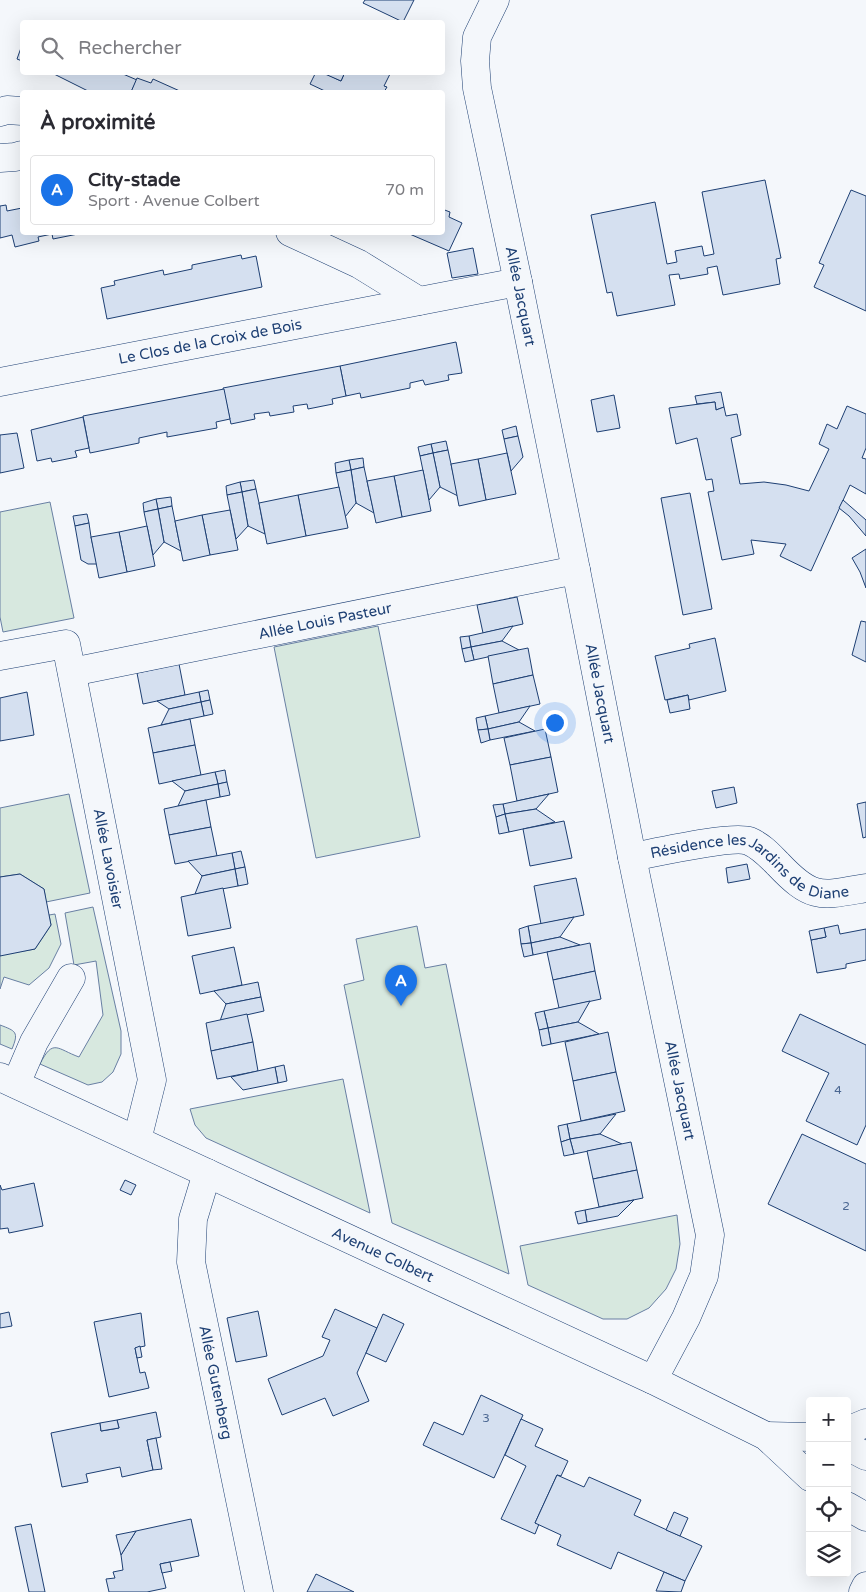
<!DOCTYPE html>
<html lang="fr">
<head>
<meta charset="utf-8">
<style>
  body { margin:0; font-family:"Varela Round",sans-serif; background:#f2f2f3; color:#2b2b33 }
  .controls { position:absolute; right:15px; bottom:15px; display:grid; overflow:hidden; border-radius:5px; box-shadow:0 5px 20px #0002 }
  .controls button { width:45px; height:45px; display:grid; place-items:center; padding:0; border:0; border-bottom:1px solid #e1e1e2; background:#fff; color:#2b2b33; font:25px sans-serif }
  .you { position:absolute; left:554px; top:722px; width:18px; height:18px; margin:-12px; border:4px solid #fff; border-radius:50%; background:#1a73e8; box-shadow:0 0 0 8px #1a73e833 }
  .badge { display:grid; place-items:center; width:32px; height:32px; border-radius:50%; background:#1a73e8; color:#fff; font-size:16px; font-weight:700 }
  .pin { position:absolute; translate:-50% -41px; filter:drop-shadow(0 1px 2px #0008) }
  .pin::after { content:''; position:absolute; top:26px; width:18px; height:15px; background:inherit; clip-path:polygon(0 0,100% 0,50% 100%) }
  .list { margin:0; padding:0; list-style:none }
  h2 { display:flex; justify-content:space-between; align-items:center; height:65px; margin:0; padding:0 20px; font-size:21px }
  h2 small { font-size:16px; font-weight:400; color:#7c7c81 }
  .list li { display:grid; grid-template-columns:32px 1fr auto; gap:15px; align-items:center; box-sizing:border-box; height:70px; margin:0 10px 10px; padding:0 10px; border:1px solid #e1e1e2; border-radius:5px }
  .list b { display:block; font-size:19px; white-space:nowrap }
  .list p { margin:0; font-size:16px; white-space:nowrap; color:#7c7c81 }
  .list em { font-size:16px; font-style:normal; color:#7c7c81 }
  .icon { flex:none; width:28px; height:28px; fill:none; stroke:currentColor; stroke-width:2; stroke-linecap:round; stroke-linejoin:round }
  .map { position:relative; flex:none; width:866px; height:1592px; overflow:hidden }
  .search { position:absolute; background:#fff; box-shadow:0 5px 20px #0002; left:20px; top:20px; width:425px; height:55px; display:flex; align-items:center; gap:12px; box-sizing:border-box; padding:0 18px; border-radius:5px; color:#7c7c81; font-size:19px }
  .panel { position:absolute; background:#fff; box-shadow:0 5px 20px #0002; left:20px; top:90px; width:425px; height:145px; border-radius:5px }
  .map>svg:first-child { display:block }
</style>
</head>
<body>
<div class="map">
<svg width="866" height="1592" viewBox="0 0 866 1592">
  <rect width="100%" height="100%" fill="#f4f7fb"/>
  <g fill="#d7e8df" stroke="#687fa3">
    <path d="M50 502 74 618 3 632 0 617V512Z"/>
    <path d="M378 626 420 837 316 858 274 647Z"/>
    <path d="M69 794 90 893 46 902 44 889 20 874 0 877V808Z"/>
    <path d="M93 907 121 1031V1054L113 1072 102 1082 88 1085 40 1064C53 1038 57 1049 79 1057L103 1015 96 961 74 965 65 913Z"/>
    <path d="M55 914 61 944 49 968 29 985 4 977 0 989V955L35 949 51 925 49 915Z"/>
    <path d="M417 926 425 968 446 964 509 1274 392 1223 344 985 364 980 356 939Z"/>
    <path d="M0 1025C16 1031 19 1032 12 1049L0 1044Z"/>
    <path d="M343 1079 370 1213 206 1138 195 1125 190 1109Z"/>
    <path d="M677 1215 680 1244 676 1269 666 1289 649 1308 627 1319H603L528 1285 520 1246Z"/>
  </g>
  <g fill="#d5e0f0" stroke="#1d3f73">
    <path d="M365 0H414L403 22 363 3Z"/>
    <path d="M22 45V61L17 59Z"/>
    <path d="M50 72H124L123 74 137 80 131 92H87L88 91Z"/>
    <path d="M316 72H322L341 81 345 72H391L384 86 387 87 384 92H327L310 84Z"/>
    <path d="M326 72H345L341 81 325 74Z"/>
    <path d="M137 78 151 83 153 79 182 92H131Z"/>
    <path d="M765 180 781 258 776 259 780 284 723 295 717 266 707 268 708 274 680 279 679 274 669 275 675 305 617 316 612 292 607 293 591 215 655 202 667 264 677 262 675 251 702 246 704 256 714 254 702 192Z"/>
    <path d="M851 190 866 196V311L814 287 824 265 819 263Z"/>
    <path d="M6 205 7 211 22 208V232H78V234L53 239 52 234 38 237 39 241 15 247 12 235 0 238V206Z"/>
    <path d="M442 209 450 212 449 217 462 223 449 251 405 232H442Z"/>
    <path d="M473 248 478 274 452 278 447 253Z"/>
    <path d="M241 255 242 259 256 256 262 287 107 319 101 288 115 285 114 281 163 270 164 275 192 269V265Z"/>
    <path d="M456 342 462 373 448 375 449 380 425 385 423 380 410 383V388L361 398 360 393 346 396 340 366Z"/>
    <path d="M340 366 346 396 332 399 333 404 308 409 307 404 293 406 294 412 270 416 269 412 254 414 255 419 231 424 223 388Z"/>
    <path d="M224 389 230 419 216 422 217 428 167 437V432L139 438V443L90 453 83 416Z"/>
    <path d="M721 392 724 407 716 410 715 402 697 404 695 396Z"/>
    <path d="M614 395 620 428 597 432 591 400Z"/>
    <path d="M715 402 716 410 724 407 726 416 737 414 741 435 731 438 740 484 764 482 786 485 809 491 829 449 819 444 827 424 837 429 847 406 866 414V448L862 458 866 459V494L850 485 811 571 780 556 786 544 751 540 754 554 722 560 708 492 714 491 712 479 706 480 697 438 676 444 669 408Z"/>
    <path d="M83 417 89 448 75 451 77 457 52 462 51 458 37 461 31 430Z"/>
    <path d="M516 426 518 436 504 439 502 430Z"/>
    <path d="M17 433 24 468 0 473V435Z"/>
    <path d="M518 436 523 457 511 471 504 439Z"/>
    <path d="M446 441 448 450 433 453 431 444Z"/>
    <path d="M431 444 433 453 420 456 418 447Z"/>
    <path d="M448 450 451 464 458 496 440 487 433 453Z"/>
    <path d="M433 453 440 487 429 500 420 456Z"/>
    <path d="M507 453 516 494 486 500 478 459Z"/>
    <path d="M363 458 364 467 351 470 349 460Z"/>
    <path d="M478 459 486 500 459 506 451 464Z"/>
    <path d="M349 460 351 470 336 473 335 463Z"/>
    <path d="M364 467 367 481 374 513 356 503 351 470Z"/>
    <path d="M351 470 356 503 345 517 336 473Z"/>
    <path d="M423 470 431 511 402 517 394 476Z"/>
    <path d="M394 476 402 517 376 523 367 481Z"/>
    <path d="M254 480 256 489 242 492 240 482Z"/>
    <path d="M240 482 242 492 227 495 226 486Z"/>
    <path d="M339 487 348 528 306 536 298 495Z"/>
    <path d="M256 489 259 503 265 534 248 526 242 492Z"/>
    <path d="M242 492 248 526 236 539 227 495Z"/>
    <path d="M690 493 712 609 683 615 661 498Z"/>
    <path d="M298 495 306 536 267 544 259 503Z"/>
    <path d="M171 497 172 506 158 509 156 499Z"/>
    <path d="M156 499 158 509 144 512 143 503Z"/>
    <path d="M843 500 866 520V536L849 516 839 508Z"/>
    <path d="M172 506 181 551 164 542 158 509Z"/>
    <path d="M158 509 164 542 153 555 144 512Z"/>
    <path d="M230 510 238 550 210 555 202 515Z"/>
    <path d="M87 514 89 523 75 526 73 516Z"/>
    <path d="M202 515 210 555 183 561 175 521Z"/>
    <path d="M89 523 91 537 97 564H88L81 560 75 526Z"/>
    <path d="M147 526 155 566 127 572 119 532Z"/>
    <path d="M119 532 127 572 99 578 91 537Z"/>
    <path d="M866 549V588L860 572 852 558Z"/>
    <path d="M517 597 523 624 483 633 477 605Z"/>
    <path d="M861 621 866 622V662L852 655Z"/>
    <path d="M513 626 502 641 471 647 469 636Z"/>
    <path d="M469 636 471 647 462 649 460 637Z"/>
    <path d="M715 638 726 691 689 700 688 695 665 700 655 656 690 648 689 644Z"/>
    <path d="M502 641 519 650 474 660 471 647Z"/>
    <path d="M471 647 474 660 465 662 462 649Z"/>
    <path d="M528 648 533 675 493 684 488 656Z"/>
    <path d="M179 664 185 695 143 704 137 673Z"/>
    <path d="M533 675 540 704 499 713 493 684Z"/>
    <path d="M208 690 210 700 201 702 199 692Z"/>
    <path d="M27 692 34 735 0 741V698Z"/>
    <path d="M199 692 201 702 169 709 157 701Z"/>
    <path d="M688 695 690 709 670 713 667 700Z"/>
    <path d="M210 700 213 714 204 716 201 702Z"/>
    <path d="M201 702 204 716 161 725 169 709Z"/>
    <path d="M530 706 519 722 488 729 485 716Z"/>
    <path d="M485 716 488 729 478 730 476 718Z"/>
    <path d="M190 719 195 745 153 753 148 728Z"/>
    <path d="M519 722 535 731 490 740 488 729Z"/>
    <path d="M488 729 490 740 481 743 478 730Z"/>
    <path d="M545 729 551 757 510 765 504 738Z"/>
    <path d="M195 745 201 775 159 784 153 753Z"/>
    <path d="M551 757 558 792 517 801 510 765Z"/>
    <path d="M225 770 227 782 218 784 215 772Z"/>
    <path d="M215 772 218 784 185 791 172 781Z"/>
    <path d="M227 782 230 795 220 797 218 784Z"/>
    <path d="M218 784 220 797 178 806 185 791Z"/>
    <path d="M734 787 737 803 716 808 712 791Z"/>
    <path d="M549 794 536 809 505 814 503 804Z"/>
    <path d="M206 800 211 827 169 835 164 809Z"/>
    <path d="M866 802V837L863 838 857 804Z"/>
    <path d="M503 804 505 814 496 817 493 805Z"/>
    <path d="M536 809 555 822 509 832 505 814Z"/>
    <path d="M505 814 509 832 499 834 496 817Z"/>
    <path d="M564 821 572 858 530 866 523 829Z"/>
    <path d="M211 827 217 856 175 864 169 835Z"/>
    <path d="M241 851 245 867 235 869 232 853Z"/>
    <path d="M232 853 235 869 202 876 188 861Z"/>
    <path d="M747 864 750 879 728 883 726 868Z"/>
    <path d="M245 867 248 884 238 886 235 869Z"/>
    <path d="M235 869 238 886 195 894 202 876Z"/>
    <path d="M20 874 44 889 51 925 35 949 0 956V877Z"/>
    <path d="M576 878 584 915 541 924 534 886Z"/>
    <path d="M223 888 231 928 188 936 181 897Z"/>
    <path d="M574 917 560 937 531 943 528 926Z"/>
    <path d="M838 925 840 934 866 929V960L846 964V968L817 973 811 940 826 937 824 928Z"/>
    <path d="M528 926 531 943 521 944 519 929Z"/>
    <path d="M824 928 826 937 811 940 809 931Z"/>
    <path d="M560 937 580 945 533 955 531 943Z"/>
    <path d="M531 943 533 955 524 957 521 944Z"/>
    <path d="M590 943 595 971 553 980 547 952Z"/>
    <path d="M234 947 242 985 200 994 192 956Z"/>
    <path d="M595 971 601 999 559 1008 553 980Z"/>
    <path d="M258 982 261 997 226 1004 214 991Z"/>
    <path d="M261 997 264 1011 220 1021 226 1004Z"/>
    <path d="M590 1001 578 1022 548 1028 544 1011Z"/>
    <path d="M544 1011 548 1028 539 1030 535 1013Z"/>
    <path d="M247 1014 253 1042 211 1051 206 1023Z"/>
    <path d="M800 1014 866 1045V1125L857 1145 806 1121 829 1073 782 1051Z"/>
    <path d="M578 1022 599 1034 551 1044 548 1028Z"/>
    <path d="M548 1028 551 1044 542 1046 539 1030Z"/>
    <path d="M608 1032 616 1072 573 1081 565 1042Z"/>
    <path d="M253 1042 258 1071 217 1079 211 1051Z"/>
    <path d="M284 1065 287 1081 278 1083 275 1067Z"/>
    <path d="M275 1067 278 1083 243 1090 231 1077Z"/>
    <path d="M616 1072 625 1111 581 1121 573 1081Z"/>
    <path d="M616 1114 600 1134 570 1139 567 1124Z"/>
    <path d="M567 1124 570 1139 561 1142 558 1126Z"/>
    <path d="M600 1134 622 1144 574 1154 570 1139Z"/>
    <path d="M802 1134 866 1164V1251L768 1204Z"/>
    <path d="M570 1139 574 1154 564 1156 561 1142Z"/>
    <path d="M631 1142 637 1170 593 1179 587 1151Z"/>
    <path d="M637 1170 643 1198 599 1207 593 1179Z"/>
    <path d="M125 1180 136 1185 131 1195 120 1190Z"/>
    <path d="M34 1183 43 1226 9 1233 8 1228 0 1229V1185L2 1190Z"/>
    <path d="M634 1200 618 1216 587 1222 585 1210Z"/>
    <path d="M585 1210 587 1222 578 1224 575 1212Z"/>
    <path d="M335 1309 377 1328 357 1373 369 1401 333 1416 325 1398 282 1415 268 1379 323 1356 330 1340 322 1337Z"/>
    <path d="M258 1311 267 1356 236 1362 227 1318Z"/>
    <path d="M9 1312 12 1326 0 1328V1314Z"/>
    <path d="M141 1313 145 1346 135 1348 140 1373 145 1372 149 1388 109 1397 94 1322Z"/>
    <path d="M383 1314 404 1324 386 1362 366 1353Z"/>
    <path d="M140 1346 142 1357 137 1358 135 1348Z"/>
    <path d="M481 1395 523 1415 494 1478 423 1445 434 1422 463 1435Z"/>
    <path d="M156 1412 161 1437 147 1440 153 1470 122 1477 120 1467 86 1474 88 1482 62 1487 51 1433 100 1423 101 1431 119 1428 117 1420Z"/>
    <path d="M521 1419 543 1429 535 1446 568 1461 561 1476 557 1475 535 1523 539 1524 535 1534 501 1519 526 1466 505 1455Z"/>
    <path d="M117 1420 119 1428 101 1431 100 1423Z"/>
    <path d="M156 1438 162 1469 153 1470 147 1440Z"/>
    <path d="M557 1475 584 1487 589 1477 641 1500 634 1515 702 1546 685 1581 618 1552 611 1569 557 1545 561 1535 535 1523Z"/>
    <path d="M674 1512 688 1518 680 1536 666 1530Z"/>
    <path d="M191 1519 199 1556 160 1564 166 1588 147 1592H109L106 1579 115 1578 113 1572 123 1570 121 1555 136 1531Z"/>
    <path d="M31 1524 45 1592H29L15 1527Z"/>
    <path d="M136 1531 121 1555 116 1535Z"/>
    <path d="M170 1562 172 1571 162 1573 160 1564Z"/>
    <path d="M664 1572 685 1581 681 1592 656 1591Z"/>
    <path d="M316 1574 354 1592H307Z"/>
  </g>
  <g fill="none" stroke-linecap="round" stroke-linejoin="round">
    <defs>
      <g id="minor">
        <path id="s1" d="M495 0 477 37 475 61 477 88 518 282 576 570 632 857 710 1235 704 1276 686 1318 653 1380"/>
        <path d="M0 112 7 110 22 111"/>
        <path d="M0 158 15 157 22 155"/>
        <path d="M290 232 359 264 419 301"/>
        <path id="s2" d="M0 382 518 282"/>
        <path id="s3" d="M0 656 66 644 152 1080 137 1140"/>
        <path id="s4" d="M72 672 576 570"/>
        <path id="s5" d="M632 857C654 853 732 835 749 841 761 846 769 855 778 864 812 900 820 896 866 888"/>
        <path id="s6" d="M0 1077 653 1380 766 1436 810 1477"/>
        <path d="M16 1084 34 1042 71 978"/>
        <path id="s7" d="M207 1173 193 1219 191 1262 259 1592"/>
        <path d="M847 1431 866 1423"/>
        <path d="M766 1436 810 1437"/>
        <path d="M847 1446 866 1456"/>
        <path d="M847 1506 866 1517"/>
        <path d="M863 1592 866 1586"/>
      </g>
    </defs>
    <use href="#minor" stroke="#1d3f73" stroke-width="29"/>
    <use href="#minor" stroke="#f4f7fb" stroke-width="28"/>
  </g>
  <g text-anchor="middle" stroke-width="4" stroke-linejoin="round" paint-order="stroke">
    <g font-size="12" fill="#4b6792">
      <text x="838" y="1094">4</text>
      <text x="846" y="1210">2</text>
      <text x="486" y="1422">3</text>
    </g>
    <g font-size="15" fill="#1d3f73" stroke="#f4f7fb">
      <text dy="5" stroke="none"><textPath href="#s1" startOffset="305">Allée Jacquart</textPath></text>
      <text dy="5" stroke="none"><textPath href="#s2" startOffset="214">Le Clos de la Croix de Bois</textPath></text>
      <text dy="5" stroke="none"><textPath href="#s4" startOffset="258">Allée Louis Pasteur</textPath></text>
      <text dy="5" stroke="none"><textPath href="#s1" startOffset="710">Allée Jacquart</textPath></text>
      <text dy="5" stroke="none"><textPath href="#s3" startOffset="286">Allée Lavoisier</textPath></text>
      <text dy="5" stroke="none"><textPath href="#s5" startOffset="128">Résidence les Jardins de Diane</textPath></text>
      <text dy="5" stroke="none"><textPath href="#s1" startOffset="1115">Allée Jacquart</textPath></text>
      <text dy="5" stroke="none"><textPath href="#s6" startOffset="422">Avenue Colbert</textPath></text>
      <text dy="5" stroke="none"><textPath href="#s7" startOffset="214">Allée Gutenberg</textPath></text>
    </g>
  </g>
</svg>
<div class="controls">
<button>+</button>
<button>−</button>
<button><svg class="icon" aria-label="locate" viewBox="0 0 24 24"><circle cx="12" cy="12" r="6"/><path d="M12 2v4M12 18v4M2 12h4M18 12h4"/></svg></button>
<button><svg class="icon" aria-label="layers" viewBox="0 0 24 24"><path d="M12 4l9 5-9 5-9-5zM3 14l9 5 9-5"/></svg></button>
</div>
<div class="you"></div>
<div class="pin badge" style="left:401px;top:1006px">A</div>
<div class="search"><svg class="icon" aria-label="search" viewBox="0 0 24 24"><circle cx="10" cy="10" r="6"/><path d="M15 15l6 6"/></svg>Rechercher</div>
<section class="panel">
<h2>À proximité<small></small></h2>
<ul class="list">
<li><span class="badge">A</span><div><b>City-stade</b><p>Sport · Avenue Colbert</p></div><em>70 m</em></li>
</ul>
</section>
</div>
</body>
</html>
